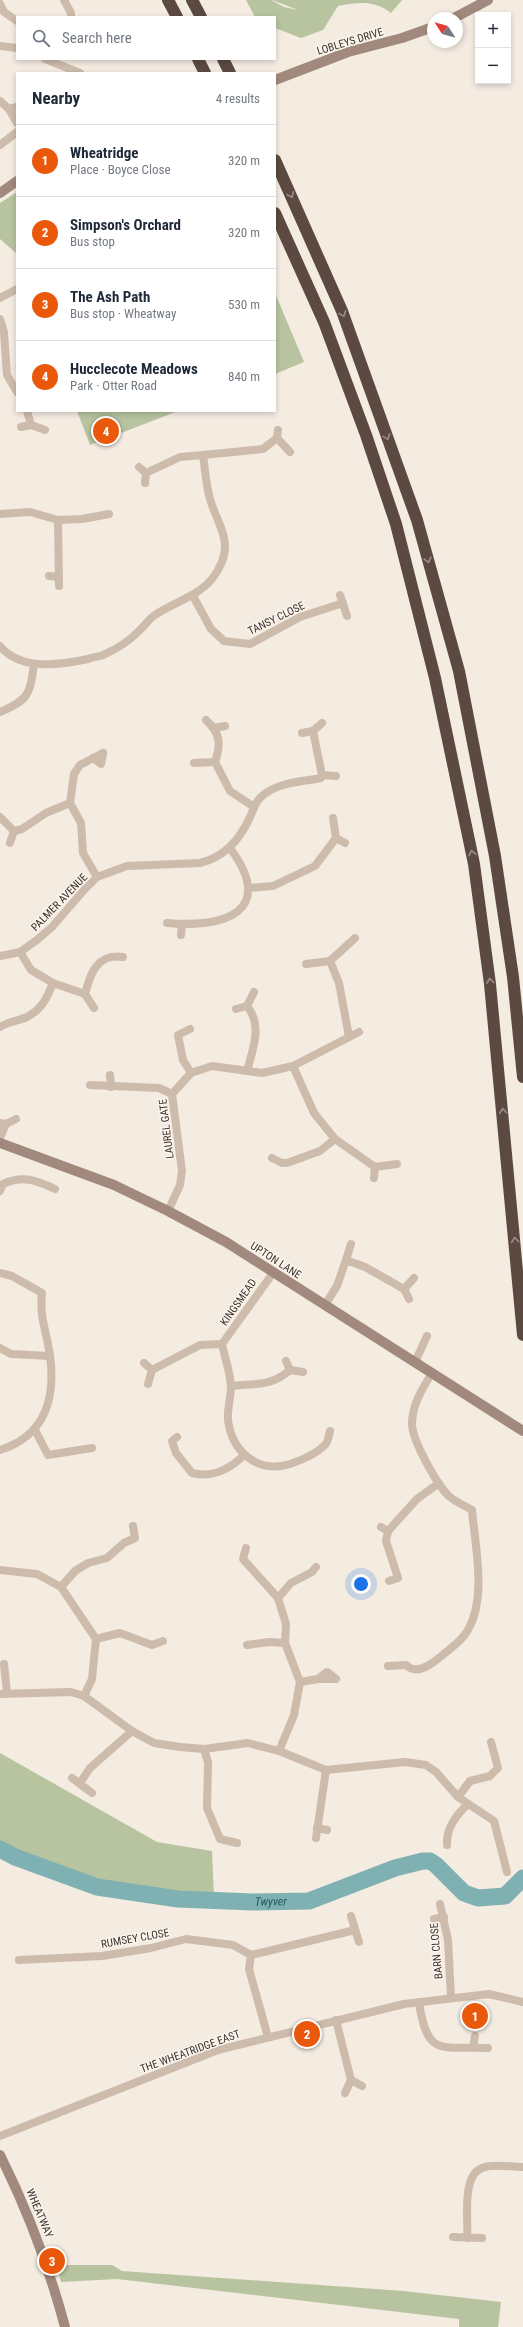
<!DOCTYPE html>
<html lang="en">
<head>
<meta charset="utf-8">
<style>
  body { margin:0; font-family:"Roboto Condensed",sans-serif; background:#f2f2f3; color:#1f2937 }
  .controls { position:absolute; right:12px; top:12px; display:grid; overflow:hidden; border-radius:0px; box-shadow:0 2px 6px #0003 }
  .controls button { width:36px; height:36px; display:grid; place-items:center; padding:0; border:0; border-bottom:1px solid #e0e1e3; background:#fff; color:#1f2937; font:20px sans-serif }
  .compass { position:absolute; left:427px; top:12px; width:36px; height:36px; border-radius:50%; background:#fff; box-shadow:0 2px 6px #0003; rotate:306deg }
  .you { position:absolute; left:361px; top:1584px; width:14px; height:14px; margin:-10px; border:3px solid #fff; border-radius:50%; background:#1a73e8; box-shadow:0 0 0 6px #1a73e833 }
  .badge { display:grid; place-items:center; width:26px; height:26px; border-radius:50%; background:#ea580c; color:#fff; font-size:13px; font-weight:700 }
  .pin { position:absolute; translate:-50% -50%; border:2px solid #fff; box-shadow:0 1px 4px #0006 }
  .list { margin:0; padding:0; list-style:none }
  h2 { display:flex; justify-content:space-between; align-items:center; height:52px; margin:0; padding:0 16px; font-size:17px }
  h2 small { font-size:13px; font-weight:400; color:#747a83 }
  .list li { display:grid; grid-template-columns:26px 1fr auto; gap:12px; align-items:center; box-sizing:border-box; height:72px; padding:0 16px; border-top:1px solid #e0e1e3 }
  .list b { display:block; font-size:15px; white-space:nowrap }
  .list p { margin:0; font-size:13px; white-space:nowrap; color:#747a83 }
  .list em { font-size:13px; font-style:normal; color:#747a83 }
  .icon { flex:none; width:22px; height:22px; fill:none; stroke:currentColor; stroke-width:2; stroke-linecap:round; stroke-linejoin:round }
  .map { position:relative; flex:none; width:523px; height:2327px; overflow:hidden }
  .search { position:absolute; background:#fff; box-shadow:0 2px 6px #0003; left:16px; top:16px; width:260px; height:44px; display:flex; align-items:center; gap:10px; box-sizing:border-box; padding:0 14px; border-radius:0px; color:#747a83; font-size:15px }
  .panel { position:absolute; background:#fff; box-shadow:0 2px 6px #0003; left:16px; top:72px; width:260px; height:340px; border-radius:0px }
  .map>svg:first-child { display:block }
</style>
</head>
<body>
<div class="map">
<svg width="523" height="2327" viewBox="0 0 523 2327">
  <rect width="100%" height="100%" fill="#f4ebe1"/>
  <g fill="#b8c4a0">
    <path d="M246 0H271L284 7 298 10 272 0H402L391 13C375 0 357 2 338 6L323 30 301 38 275 28V17H255Z"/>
    <path d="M17 192V254L0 239V203Z"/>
    <path d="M275 293 304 362 275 374Z"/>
    <path d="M77 411H178L90 445Z"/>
    <path d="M0 1753 157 1842 212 1851 214 1898 175 1901 94 1889 11 1861 0 1851Z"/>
    <path d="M57 2265H112L122 2271 404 2291 501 2302 498 2327H459V2319L117 2279 61 2282Z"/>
  </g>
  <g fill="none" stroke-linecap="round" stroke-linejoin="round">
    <path stroke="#7fb0b2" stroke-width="17" id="s1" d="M0 1849 15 1857 97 1887 178 1899 252 1902 309 1901 395 1868 423 1861H430L436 1865 464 1893 478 1898 505 1896 523 1878"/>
    <g stroke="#cdbbac" stroke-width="8">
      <path d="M64 0 71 13V17"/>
      <path d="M0 4 4 12 17 21"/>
      <path d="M0 46 17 48"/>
      <path d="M45 59 80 73"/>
      <path d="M0 101 9 109 17 123"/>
      <path d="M9 109 17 107"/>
      <path d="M0 145 17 132"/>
      <path d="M0 298 17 289"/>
      <path d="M0 319 4 332 7 375 17 392"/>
      <path d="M27 411 31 425"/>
      <path d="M21 427 31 425 45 430"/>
      <path d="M277 438 290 452"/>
      <path d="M139 467 146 473 145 483"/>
      <path d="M146 473 180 457 203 455"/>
      <path d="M0 514 30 512 58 520 82 519 109 514"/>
      <path d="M58 520 59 586"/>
      <path d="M49 576 59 577"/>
      <path d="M340 595 347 616"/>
      <path d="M193 596 211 629 224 641 250 644 300 617 343 603"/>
      <path d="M0 646C21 671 60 665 88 659 93 657 100 657 105 654 117 649 131 639 140 630 145 625 149 619 155 615 178 599 205 596 219 568 234 541 217 524 210 499 206 485 205 469 203 455L263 449 277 438 278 430"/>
      <path d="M0 712C29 700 30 694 34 664"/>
      <path d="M206 720C221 734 221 744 215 762L230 791 254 807"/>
      <path d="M322 723 313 731 322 775"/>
      <path d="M214 728 225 726"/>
      <path d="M302 733 313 731"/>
      <path d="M93 758 101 764 103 753"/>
      <path d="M194 763 215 762"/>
      <path d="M0 817 14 831 22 829 46 813 70 803"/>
      <path d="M336 838 345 843"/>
      <path d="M10 843 14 831"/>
      <path d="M97 877 83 853 81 823 70 803 74 774 80 765 103 753"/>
      <path d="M249 888 273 886 315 866 336 838 333 818"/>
      <path d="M167 923C224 928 277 912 230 848"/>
      <path d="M181 935 182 924"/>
      <path d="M20 952 31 970 53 983 85 994 94 1008"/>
      <path d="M0 956 20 952 37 940 52 927 84 890 97 877 127 866 200 863C224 857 239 841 249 819 253 812 254 804 260 798 275 782 302 782 321 778L322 775 336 776"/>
      <path d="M306 964 330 961"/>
      <path d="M85 994C90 974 97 953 123 957"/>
      <path d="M236 1009 247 1006 254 992"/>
      <path d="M0 1027C9 1021 18 1021 27 1017 42 1009 47 998 53 983"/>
      <path d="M190 1029 178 1035 183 1060 191 1073"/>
      <path d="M349 1037 339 983 330 961 355 938"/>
      <path d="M293 1066 314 1113 335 1139 375 1167 397 1164"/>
      <path d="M247 1071C253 1048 263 1026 247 1006"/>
      <path d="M110 1075 111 1087"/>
      <path d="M90 1085 159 1088 172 1094"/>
      <path d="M0 1123 6 1124 0 1138"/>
      <path d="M6 1124 16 1119"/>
      <path d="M272 1158 282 1163H287L320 1151 335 1139"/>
      <path d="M374 1178 375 1167"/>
      <path d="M0 1191 3 1184C23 1175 36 1180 55 1189"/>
      <path d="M168 1211 180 1185 182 1171 172 1094 191 1073 212 1066 262 1073 293 1066 359 1032"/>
      <path d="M346 1260 351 1244"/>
      <path d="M0 1273 12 1276 42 1293C39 1318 47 1332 50 1356 56 1400 44 1436 0 1450"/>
      <path d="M404 1289 409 1299"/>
      <path d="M325 1305 337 1286 346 1260 365 1267 404 1289 414 1278"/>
      <path d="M222 1344C225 1358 230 1372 231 1386 231 1397 227 1409 228 1420 232 1452 258 1474 290 1464 302 1460 317 1453 325 1445 328 1442 329 1435 330 1431"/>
      <path d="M0 1348 11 1354 50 1356"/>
      <path d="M286 1361 290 1370"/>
      <path d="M415 1362 427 1336"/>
      <path d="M144 1363 152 1370"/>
      <path d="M148 1384 152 1370 200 1345 222 1344 273 1273"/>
      <path d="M231 1386C254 1383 271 1387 290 1370L303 1372"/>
      <path d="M35 1430 48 1455 92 1448"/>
      <path d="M177 1437 172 1441 176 1453 192 1473C212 1478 230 1469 244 1455"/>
      <path d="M381 1527 388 1531"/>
      <path d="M246 1548 243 1559 278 1598 286 1624 285 1643 300 1682 294 1715 279 1751"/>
      <path d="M0 1570 37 1574 61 1587 96 1639 92 1679 84 1696"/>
      <path d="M389 1581 398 1578 386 1541 388 1531 417 1499 439 1483"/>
      <path d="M61 1587 75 1571 88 1563 107 1558 124 1543 135 1538 133 1526"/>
      <path d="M278 1598 291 1583 312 1572 316 1567"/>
      <path d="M96 1639 120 1633 152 1645 163 1641"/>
      <path d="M247 1645 269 1642 285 1643"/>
      <path d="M4 1664 7 1693"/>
      <path d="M388 1666 406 1665C415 1674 426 1668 435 1661 446 1652 461 1642 468 1630 487 1597 475 1546 472 1510 465 1506 456 1502 450 1497 438 1487 412 1440 412 1424 412 1405 422 1389 432 1373"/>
      <path d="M300 1682 318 1679 327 1672 336 1679H318"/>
      <path d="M0 1694 71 1692 84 1696 132 1731 154 1743 180 1747 204 1749 248 1743 279 1751 326 1770 405 1762 426 1765 436 1772 458 1797 494 1821 507 1872"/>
      <path d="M204 1749 208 1762 207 1808 220 1839 237 1843"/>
      <path d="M72 1778 92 1793"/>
      <path d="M80 1783 90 1768 132 1731"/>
      <path d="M458 1797 470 1781 490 1776 498 1768 491 1742"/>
      <path d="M317 1828 327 1830"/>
      <path d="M316 1838 326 1770"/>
      <path d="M447 1845C446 1829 457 1814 468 1804"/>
      <path d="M440 1904 448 1940 451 1997"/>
      <path d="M351 1916 359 1942"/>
      <path d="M434 1919 444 1917"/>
      <path d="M251 1955 249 1969 268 2037"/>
      <path d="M19 1960 102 1956 151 1948 186 1939 233 1945 251 1955 355 1930"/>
      <path d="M419 2002C427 2058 441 2046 488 2048"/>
      <path d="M336 2020 351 2080 345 2093"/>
      <path d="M473 2047 475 2036"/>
      <path d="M351 2080 362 2086"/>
      <path d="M0 2136 218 2050 404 2004 489 1994 523 2002"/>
      <path d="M453 2237 482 2238"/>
      <path d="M467 2238C469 2219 460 2173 485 2167 497 2164 511 2167 523 2167"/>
    </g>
    <g stroke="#a18a7d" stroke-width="10">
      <path d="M454 18 488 0"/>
      <path d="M275 80 348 52 402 38 433 27"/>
      <path d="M0 193 17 181"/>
      <path d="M0 1143 114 1185 168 1211 226 1242 523 1431"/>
      <path d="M0 2155C28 2211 49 2267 65 2327"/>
    </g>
    <g stroke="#5c4a42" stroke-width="12">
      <path d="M168 0 177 17"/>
      <path d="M192 0 201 17"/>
      <path d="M198 59 205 73"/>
      <path d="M223 59 230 73"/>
      <path d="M275 160 342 311 417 520 459 671 495 856 513 977 523 1077"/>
      <path d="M275 213 324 322 366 435 396 524 435 678 474 864 490 984 523 1335"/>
    </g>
  </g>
  <defs><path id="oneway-chevron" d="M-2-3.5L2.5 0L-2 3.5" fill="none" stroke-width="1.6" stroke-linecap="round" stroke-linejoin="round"/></defs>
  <g stroke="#9c8e87">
    <use href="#oneway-chevron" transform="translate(291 195) rotate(66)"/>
    <use href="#oneway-chevron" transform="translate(343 314) rotate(69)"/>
    <use href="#oneway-chevron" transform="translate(387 437) rotate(70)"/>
    <use href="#oneway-chevron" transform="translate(428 560) rotate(74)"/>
    <use href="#oneway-chevron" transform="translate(472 853) rotate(-102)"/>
    <use href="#oneway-chevron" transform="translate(490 981) rotate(-97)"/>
    <use href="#oneway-chevron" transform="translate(503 1111) rotate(-95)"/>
    <use href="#oneway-chevron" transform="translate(515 1240) rotate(-95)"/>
  </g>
  <g text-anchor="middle" stroke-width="3" stroke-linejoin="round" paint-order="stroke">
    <g font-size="11" fill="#3b302b" stroke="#fbf5ee">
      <text transform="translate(350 41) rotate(-17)" y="4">LOBLEYS DRIVE</text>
      <text transform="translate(276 618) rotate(-26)" y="4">TANSY CLOSE</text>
      <text transform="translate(59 902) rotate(-46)" y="4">PALMER AVENUE</text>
      <text transform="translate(166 1129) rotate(-97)" y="4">LAUREL GATE</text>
      <text transform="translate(276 1260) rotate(33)" y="4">UPTON LANE</text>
      <text transform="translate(238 1302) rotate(-55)" y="4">KINGSMEAD</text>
      <text transform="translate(135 1938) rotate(-10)" y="4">RUMSEY CLOSE</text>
      <text transform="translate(436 1951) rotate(-95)" y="4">BARN CLOSE</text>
      <text transform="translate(190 2051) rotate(-20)" y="4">THE WHEATRIDGE EAST</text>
      <text transform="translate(40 2213) rotate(67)" y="4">WHEATWAY</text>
    </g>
    <g font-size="12" font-style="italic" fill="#1f5a5e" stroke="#fbf5ee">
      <text dy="4" stroke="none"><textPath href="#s1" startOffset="279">Twyver</textPath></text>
    </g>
  </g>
</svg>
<div class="controls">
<button>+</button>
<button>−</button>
</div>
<svg class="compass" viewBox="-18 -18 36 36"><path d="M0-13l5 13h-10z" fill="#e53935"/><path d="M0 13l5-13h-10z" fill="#747a83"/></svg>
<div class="you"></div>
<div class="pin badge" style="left:475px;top:2016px">1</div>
<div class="pin badge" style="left:307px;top:2034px">2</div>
<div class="pin badge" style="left:52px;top:2261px">3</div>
<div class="pin badge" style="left:106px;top:431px">4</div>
<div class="search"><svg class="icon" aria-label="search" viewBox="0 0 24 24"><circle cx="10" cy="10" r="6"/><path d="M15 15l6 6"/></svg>Search here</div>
<section class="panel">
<h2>Nearby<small>4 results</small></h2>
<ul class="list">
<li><span class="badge">1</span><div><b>Wheatridge</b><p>Place · Boyce Close</p></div><em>320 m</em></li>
<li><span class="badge">2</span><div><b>Simpson's Orchard</b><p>Bus stop</p></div><em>320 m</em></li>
<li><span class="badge">3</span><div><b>The Ash Path</b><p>Bus stop · Wheatway</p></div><em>530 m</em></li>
<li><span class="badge">4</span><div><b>Hucclecote Meadows</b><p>Park · Otter Road</p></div><em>840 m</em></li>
</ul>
</section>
</div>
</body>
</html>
